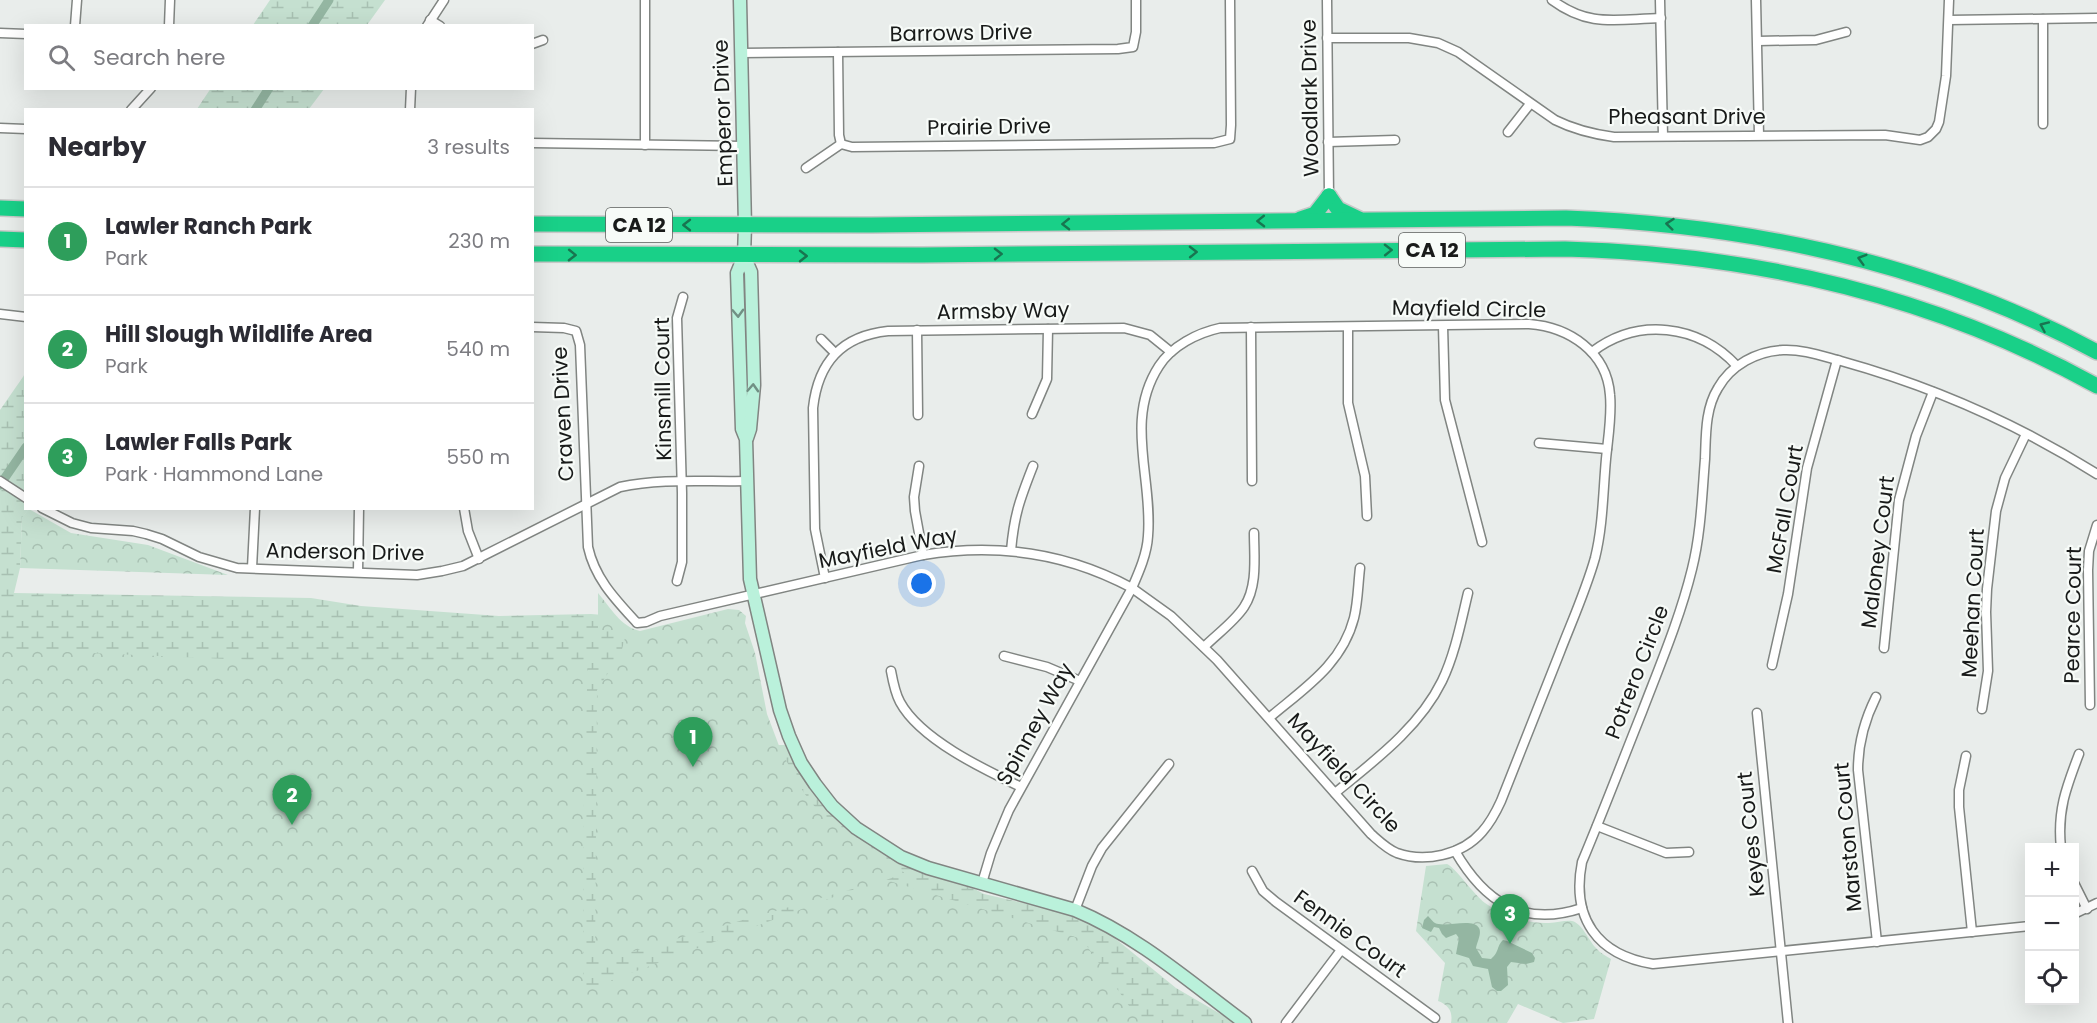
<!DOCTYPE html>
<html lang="en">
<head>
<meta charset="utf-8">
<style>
  body { margin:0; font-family:Poppins,sans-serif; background:#f2f2f3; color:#2b2b33 }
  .controls { position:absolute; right:18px; bottom:18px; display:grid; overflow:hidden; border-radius:0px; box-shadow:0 6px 24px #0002 }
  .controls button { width:54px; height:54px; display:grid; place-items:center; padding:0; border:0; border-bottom:2px solid #e1e1e2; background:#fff; color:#2b2b33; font:30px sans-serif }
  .you { position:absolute; left:922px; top:584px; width:21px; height:21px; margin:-15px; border:4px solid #fff; border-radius:50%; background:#1a73e8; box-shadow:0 0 0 9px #1a73e833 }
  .badge { display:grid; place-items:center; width:39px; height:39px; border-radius:50%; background:#0b8043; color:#fff; font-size:20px; font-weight:700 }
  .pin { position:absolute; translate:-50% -50px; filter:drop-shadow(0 2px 3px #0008) }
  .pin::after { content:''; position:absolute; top:32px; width:21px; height:18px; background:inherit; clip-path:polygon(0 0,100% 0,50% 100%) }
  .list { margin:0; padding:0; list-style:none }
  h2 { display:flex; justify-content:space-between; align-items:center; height:78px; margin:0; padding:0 24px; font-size:26px }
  h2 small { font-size:20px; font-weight:400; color:#7c7c81 }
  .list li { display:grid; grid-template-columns:39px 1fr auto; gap:18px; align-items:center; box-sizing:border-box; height:108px; padding:0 24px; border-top:2px solid #e1e1e2 }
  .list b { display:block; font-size:22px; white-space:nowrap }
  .list p { margin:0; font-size:20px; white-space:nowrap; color:#7c7c81 }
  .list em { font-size:20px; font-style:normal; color:#7c7c81 }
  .icon { flex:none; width:33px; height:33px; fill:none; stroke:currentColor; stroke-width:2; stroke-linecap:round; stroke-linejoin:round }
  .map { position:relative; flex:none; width:2097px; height:1023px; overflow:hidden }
  .search { position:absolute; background:#fff; box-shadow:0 6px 24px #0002; left:24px; top:24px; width:510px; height:66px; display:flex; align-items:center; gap:15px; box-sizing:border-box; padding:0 21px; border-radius:0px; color:#7c7c81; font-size:22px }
  .panel { position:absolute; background:#fff; box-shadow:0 6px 24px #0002; left:24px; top:108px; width:510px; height:402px; border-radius:0px }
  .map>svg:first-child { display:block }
</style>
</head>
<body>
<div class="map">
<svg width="2097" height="1023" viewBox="0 0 2097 1023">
  <defs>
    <pattern id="wetland-marsh" width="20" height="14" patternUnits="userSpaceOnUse" patternTransform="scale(1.5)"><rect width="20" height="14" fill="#c5e0d0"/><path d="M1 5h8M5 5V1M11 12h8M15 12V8" fill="none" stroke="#a8c0b2"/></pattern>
    <pattern id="park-crowns" width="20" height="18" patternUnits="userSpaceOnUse" patternTransform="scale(1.5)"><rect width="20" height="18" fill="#c5e0d0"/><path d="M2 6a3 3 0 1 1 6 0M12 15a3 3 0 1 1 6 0" fill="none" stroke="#a8c0b2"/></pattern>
  </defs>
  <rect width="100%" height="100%" fill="#e9edeb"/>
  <g fill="url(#wetland-marsh)">
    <path d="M270 0H385L367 25H253Z"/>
    <path d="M211 88H324V89L309 109H197Z"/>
    <path d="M25 374 26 508 29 509 22 518 20 568 14 593 311 598 361 606 499 616 591 614 615 616 637 641 764 745H797L811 786 878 837 984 894 1090 918 1176 988 1236 1023H0V410Z"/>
  </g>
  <g fill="url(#park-crowns)">
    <path d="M29 509 71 533 148 545 228 575 20 568 22 517Z"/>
    <path d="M598 593C610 607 621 627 640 631L728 609 739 610 746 616 745 623 755 653 767 714 781 751 804 793 815 807 856 843 905 873 886 880 1082 939 1141 1023H0V649L318 663 588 661 584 772 583 991 863 886 595 962 597 690 621 653 626 634 621 630H598Z"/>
    <path d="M1447 864C1454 866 1474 895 1485 903 1503 916 1527 924 1549 923 1557 923 1565 920 1572 921 1582 923 1589 941 1596 948 1600 953 1606 956 1611 959L1594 1019 1563 1023 1518 1004 1507 1023H1451C1453 1012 1449 1005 1438 1001L1445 963 1416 931 1426 866Z"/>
  </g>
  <path fill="#94b6a2" d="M1428 916C1431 919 1433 922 1435 923 1445 928 1473 917 1479 928 1482 933 1477 942 1476 948L1482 958 1491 959C1500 951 1496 947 1503 940L1507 941 1532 953 1535 958 1534 962 1526 964 1511 962 1507 967 1508 985 1501 991H1497L1492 987 1488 969 1473 966 1469 958 1456 954 1459 938 1456 934 1446 938 1442 934 1439 928 1434 927 1431 932 1422 928 1424 920Z"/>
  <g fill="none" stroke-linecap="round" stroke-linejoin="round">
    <g stroke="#94b6a2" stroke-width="9">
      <path d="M312 26 329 0"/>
      <path d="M255 110 269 88"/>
      <path d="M0 485 26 447"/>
    </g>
    <defs>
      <g id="street">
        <path d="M645 0V145"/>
        <path d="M1327 0 1329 196"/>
        <path d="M1552 0C1590 28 1616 19 1661 18"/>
        <path d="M1660 0 1663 136"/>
        <path d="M1756 0 1759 135"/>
        <path d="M2043 19V124"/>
        <path d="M430 20 440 26"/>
        <path d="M1949 20 2097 18"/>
        <path d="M75 26 77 0"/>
        <path d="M169 26 170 0"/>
        <path d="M427 26 444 0"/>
        <path d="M0 33 26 34"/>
        <path d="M1327 38H1409L1438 43 1458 52 1555 120C1575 130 1592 134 1614 137L1885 135 1920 140 1928 137 1936 129 1939 122 1946 76 1949 0"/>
        <path d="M1758 41 1816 40 1846 32"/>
        <path d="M532 44 543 40"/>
        <path d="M838 52 839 135 841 144 852 147 1214 143 1230 139 1231 125 1230 0"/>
        <path d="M741 53 1118 49 1133 47 1136 32V0"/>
        <path d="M131 110 151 88"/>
        <path d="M410 110 411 88"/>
        <path d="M0 128 26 129"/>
        <path d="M1508 132 1530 104"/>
        <path d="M1328 142 1395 140"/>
        <path d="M532 143 743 146"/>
        <path d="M806 168 841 144"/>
        <path d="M0 314 26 317"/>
        <path d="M1529 324C1569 327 1607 352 1610 395 1612 416 1608 438 1606 459 1603 492 1603 526 1595 558 1586 590 1572 621 1560 652 1540 702 1521 751 1501 801 1496 812 1490 823 1482 832 1462 855 1425 863 1397 853 1387 849 1379 841 1371 834L1217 660 1171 616 1132 588C1139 572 1147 554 1148 536 1153 478 1124 420 1159 366 1172 346 1197 333 1220 328Z"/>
        <path d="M1443 326 1445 400 1482 542"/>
        <path d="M532 327 564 328 576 331 580 345 588 547C595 579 616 600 637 623L646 622 660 616 923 555C996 543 1067 553 1132 588L1009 810 991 853 982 883"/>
        <path d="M1251 327 1252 481"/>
        <path d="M1348 327V403L1365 476 1367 516"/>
        <path d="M917 330 918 415"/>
        <path d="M821 339 835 353"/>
        <path d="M1592 352C1638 317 1698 324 1737 366"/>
        <path d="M1032 414 1047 379 1048 329"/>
        <path d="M1539 443 1607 449"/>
        <path d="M919 466 914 497 915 511 923 555"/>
        <path d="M0 481 26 498"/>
        <path d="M42 508 72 523 91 528 133 531 146 534 162 539 199 557 237 568 417 575 442 571 463 566 620 487C662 478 704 482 747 481"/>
        <path d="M464 508 468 531 479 559"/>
        <path d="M1011 551C1014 515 1020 499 1033 466"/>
        <path d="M252 568 255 508"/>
        <path d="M358 572 359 508"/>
        <path d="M825 578 815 529 813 408C818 363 841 336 888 331L1124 328 1150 335 1171 352"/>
        <path d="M677 581 682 562V493L677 318 683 297"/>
        <path d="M1204 647C1217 634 1234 622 1244 607 1258 586 1254 556 1254 533"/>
        <path d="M1884 648 1899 500 1916 436 1933 392"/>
        <path d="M1004 656 1047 667 1080 681"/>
        <path d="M1772 665 1788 594 1807 468 1837 360"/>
        <path d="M891 671C893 682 895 693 900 702 920 739 983 769 1021 787"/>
        <path d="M1876 697C1864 721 1858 743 1858 770L1877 942"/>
        <path d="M2090 705 2088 570 2089 551 2097 525"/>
        <path d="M1982 709 1988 671 1986 612 1987 589 1996 511 2005 478 2026 434"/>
        <path d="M1757 713 1788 1023"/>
        <path d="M1269 718C1303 689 1342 665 1354 618 1358 602 1358 585 1360 568"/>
        <path d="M1966 756 1959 790V807L1972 932"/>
        <path d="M1335 793C1374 761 1419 728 1442 681 1455 654 1461 622 1468 593"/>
        <path d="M1597 826 1666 853 1689 852"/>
        <path d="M2061 848C2057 811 2066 788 2079 754"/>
        <path d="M1455 851C1484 901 1522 928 1582 908"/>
        <path d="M1252 871 1263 891 1276 902 1435 1018"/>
        <path d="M2074 883 2087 909"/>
        <path d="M1075 910 1092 866 1102 848 1169 764"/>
        <path d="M2074 914 2097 903"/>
        <path d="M2030 926 1653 964C1597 955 1571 918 1582 862 1603 812 1622 762 1642 712 1660 665 1680 618 1692 569 1701 533 1702 496 1705 459 1706 435 1705 409 1718 388 1731 365 1757 351 1783 350 1802 349 1822 356 1841 361 1931 386 2018 424 2097 474"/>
        <path d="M1286 1023 1341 950"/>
      </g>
      <g id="secondary">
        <path d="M740 0 745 226 744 256 737 273 742 429 746 439 750 579 780 710 789 736 801 763 815 784 832 806 856 828 901 857 928 868 1075 910C1138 936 1191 983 1245 1023"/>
        <path d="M744 256 751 272 754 385 750 429 747 438"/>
      </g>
      <g id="highway">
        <path d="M1329 196 1338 209 1359 219"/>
        <path d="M0 208 26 209"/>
        <path d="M1300 219 1315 214 1329 196"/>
        <path d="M532 224 871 225 1566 218C1751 225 1933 263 2097 352"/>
        <path d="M0 239 26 240"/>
        <path d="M532 254 922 255 1565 249C1752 254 1933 295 2097 386"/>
      </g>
    </defs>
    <use href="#street" stroke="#818582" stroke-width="11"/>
    <use href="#secondary" stroke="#818582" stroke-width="15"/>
    <use href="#highway" stroke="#c8c8c8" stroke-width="18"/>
    <use href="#street" stroke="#fff" stroke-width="8"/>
    <use href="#secondary" stroke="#baf1db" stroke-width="12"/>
    <use href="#highway" stroke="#19d088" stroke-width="15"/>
  </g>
  <defs><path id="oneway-chevron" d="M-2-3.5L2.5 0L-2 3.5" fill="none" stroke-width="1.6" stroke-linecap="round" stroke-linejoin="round" transform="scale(1.5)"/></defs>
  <g stroke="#187550">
    <use href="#oneway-chevron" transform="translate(1261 221) rotate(179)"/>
    <use href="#oneway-chevron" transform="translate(1066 224) rotate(179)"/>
    <use href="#oneway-chevron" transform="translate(1670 224) rotate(-174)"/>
    <use href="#oneway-chevron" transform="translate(687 225) rotate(-180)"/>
    <use href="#oneway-chevron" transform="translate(1388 250) rotate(-1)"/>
    <use href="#oneway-chevron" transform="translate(1193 252) rotate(-1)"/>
    <use href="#oneway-chevron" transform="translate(998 254) rotate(-1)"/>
    <use href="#oneway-chevron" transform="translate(572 255) rotate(1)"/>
    <use href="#oneway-chevron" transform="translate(803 256)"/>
    <use href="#oneway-chevron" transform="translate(1862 259) rotate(-164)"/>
    <use href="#oneway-chevron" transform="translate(2044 326) rotate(-156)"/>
  </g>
  <g stroke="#719084">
    <use href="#oneway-chevron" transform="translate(738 313) rotate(88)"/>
    <use href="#oneway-chevron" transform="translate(753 388) rotate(-87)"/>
  </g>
  <g text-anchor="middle" stroke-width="4.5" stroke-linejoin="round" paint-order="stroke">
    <g fill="#f7fbf8" stroke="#5b5e5c" stroke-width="1.5">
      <rect x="606" y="208" width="66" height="34" rx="4.5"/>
      <rect x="1399" y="233" width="66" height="34" rx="4.5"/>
    </g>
    <g font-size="20" font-weight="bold" fill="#181a19">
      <text x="639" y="232">CA 12</text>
      <text x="1432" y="257">CA 12</text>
    </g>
    <g font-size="21" fill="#181a19" stroke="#f7fbf8">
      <text transform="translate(961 33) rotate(-1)" y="7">Barrows Drive</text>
      <text transform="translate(1310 98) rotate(-91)" y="7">Woodlark Drive</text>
      <text transform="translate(723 113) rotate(-92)" y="7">Emperor Drive</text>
      <text x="1687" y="124">Pheasant Drive</text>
      <text transform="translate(989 127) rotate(-1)" y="7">Prairie Drive</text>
      <text transform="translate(1469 309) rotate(1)" y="7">Mayfield Circle</text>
      <text transform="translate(1003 311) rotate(-1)" y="7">Armsby Way</text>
      <text transform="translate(663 389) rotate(-91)" y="7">Kinsmill Court</text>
      <text transform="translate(563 414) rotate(-93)" y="7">Craven Drive</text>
      <text transform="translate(1785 509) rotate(-80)" y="7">McFall Court</text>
      <text transform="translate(888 548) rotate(-11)" y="7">Mayfield Way</text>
      <text transform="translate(345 552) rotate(1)" y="7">Anderson Drive</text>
      <text transform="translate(1878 552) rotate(-83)" y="7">Maloney Court</text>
      <text transform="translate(1973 603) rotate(-87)" y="7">Meehan Court</text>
      <text transform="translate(2073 615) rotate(-89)" y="7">Pearce Court</text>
      <text transform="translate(1637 672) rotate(-69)" y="7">Potrero Circle</text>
      <text transform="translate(1035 724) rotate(-61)" y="7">Spinney Way</text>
      <text transform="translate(1344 773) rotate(47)" y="7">Mayfield Circle</text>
      <text transform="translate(1751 834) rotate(-96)" y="7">Keyes Court</text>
      <text transform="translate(1848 837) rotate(-95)" y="7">Marston Court</text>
      <text transform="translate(1350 934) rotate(36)" y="7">Fennie Court</text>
    </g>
  </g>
</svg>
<div class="controls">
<button>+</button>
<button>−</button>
<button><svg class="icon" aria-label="locate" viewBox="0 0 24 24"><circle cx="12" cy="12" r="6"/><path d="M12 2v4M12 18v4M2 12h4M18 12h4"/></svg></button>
</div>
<div class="you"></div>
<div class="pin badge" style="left:693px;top:767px;background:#2e9e5b">1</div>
<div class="pin badge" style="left:292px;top:825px;background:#2e9e5b">2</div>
<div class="pin badge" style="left:1510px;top:944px;background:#2e9e5b">3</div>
<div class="search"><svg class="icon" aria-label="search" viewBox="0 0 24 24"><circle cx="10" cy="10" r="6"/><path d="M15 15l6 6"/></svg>Search here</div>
<section class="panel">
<h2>Nearby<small>3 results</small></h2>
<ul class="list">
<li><span class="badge" style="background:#2e9e5b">1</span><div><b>Lawler Ranch Park</b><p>Park</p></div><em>230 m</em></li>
<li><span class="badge" style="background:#2e9e5b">2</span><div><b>Hill Slough Wildlife Area</b><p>Park</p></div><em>540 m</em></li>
<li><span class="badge" style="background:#2e9e5b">3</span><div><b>Lawler Falls Park</b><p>Park · Hammond Lane</p></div><em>550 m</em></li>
</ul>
</section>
</div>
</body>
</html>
